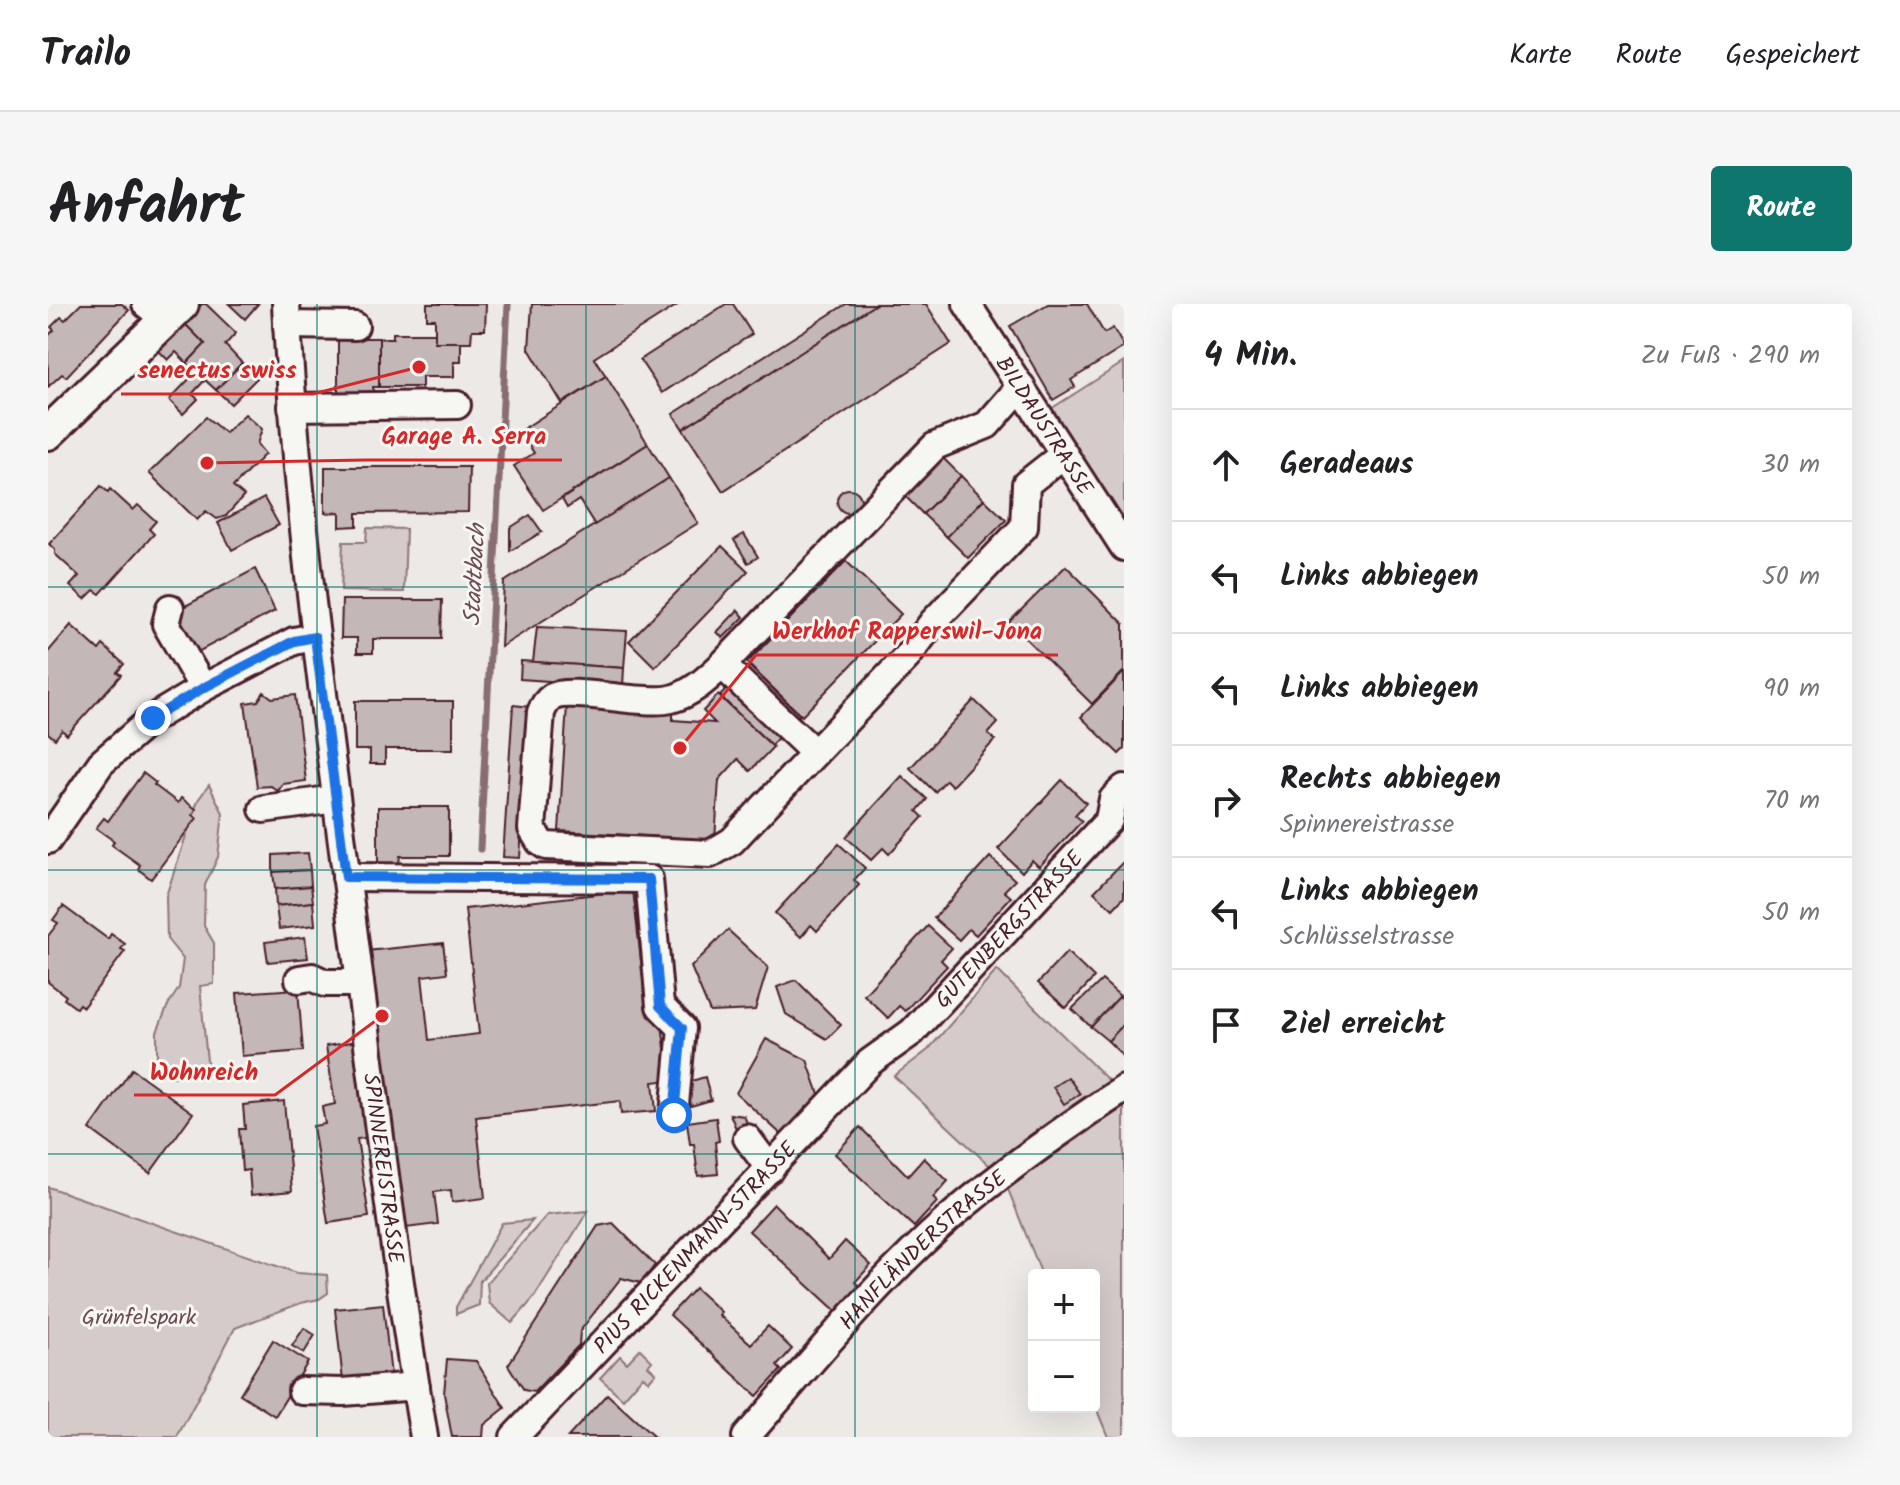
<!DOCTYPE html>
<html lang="de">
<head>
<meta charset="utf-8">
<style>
  body { margin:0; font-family:Kalam,sans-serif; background:#f6f6f6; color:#202124 }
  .controls { position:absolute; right:24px; bottom:24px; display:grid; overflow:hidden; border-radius:8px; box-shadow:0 8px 32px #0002 }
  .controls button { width:72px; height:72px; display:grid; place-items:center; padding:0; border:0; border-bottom:2px solid #e0e0e0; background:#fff; color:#202124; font:40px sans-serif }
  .stop { position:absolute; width:24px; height:24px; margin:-18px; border:6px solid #1a73e8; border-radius:50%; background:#fff }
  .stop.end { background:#1a73e8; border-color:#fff; box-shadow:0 2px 8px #0008 }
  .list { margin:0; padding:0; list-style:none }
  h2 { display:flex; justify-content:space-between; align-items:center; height:104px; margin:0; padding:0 32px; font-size:34px }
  h2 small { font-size:26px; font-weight:400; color:#757577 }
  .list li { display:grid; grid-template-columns:52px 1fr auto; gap:24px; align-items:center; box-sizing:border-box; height:112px; padding:0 32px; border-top:2px solid #e0e0e0 }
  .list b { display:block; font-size:30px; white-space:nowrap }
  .list p { margin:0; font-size:26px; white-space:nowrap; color:#757577 }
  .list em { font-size:26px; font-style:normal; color:#757577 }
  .icon { flex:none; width:44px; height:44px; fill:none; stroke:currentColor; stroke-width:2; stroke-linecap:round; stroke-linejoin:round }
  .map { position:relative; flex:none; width:1076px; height:1133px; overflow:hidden; border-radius:8px }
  header { display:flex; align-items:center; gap:48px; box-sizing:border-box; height:112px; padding:0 40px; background:#fff; border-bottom:2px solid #e0e0e0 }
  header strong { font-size:38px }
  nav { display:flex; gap:44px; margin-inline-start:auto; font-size:28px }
  .intro { display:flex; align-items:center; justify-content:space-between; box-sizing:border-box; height:192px; padding:0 48px }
  h1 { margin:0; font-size:56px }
  .button { padding:20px 36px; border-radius:8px; background:#0f766e; color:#fff; font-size:28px; font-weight:700 }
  main { display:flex; gap:48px; padding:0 48px }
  aside { flex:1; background:#fff; border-radius:8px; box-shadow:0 8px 32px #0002 }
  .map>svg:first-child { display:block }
</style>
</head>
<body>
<header>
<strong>Trailo</strong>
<nav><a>Karte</a><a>Route</a><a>Gespeichert</a></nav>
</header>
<div class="intro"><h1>Anfahrt</h1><a class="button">Route</a></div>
<main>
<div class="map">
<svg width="1076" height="1133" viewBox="0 0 1076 1133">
  <rect width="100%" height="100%" fill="#ece9e6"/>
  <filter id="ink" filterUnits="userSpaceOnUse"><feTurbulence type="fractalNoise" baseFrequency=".0125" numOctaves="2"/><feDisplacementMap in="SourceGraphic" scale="16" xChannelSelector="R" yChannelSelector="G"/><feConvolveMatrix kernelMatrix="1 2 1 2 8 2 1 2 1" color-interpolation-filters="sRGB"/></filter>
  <g filter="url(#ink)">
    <g fill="#d4cbca" stroke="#8f757a" stroke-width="2">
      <path d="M1076 58V233L998 108Z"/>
      <path d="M319 224 358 225 356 288 293 287 295 238H318Z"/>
      <path d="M161 481 175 509 170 553 157 581 156 622 166 639V680L152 682 160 768 124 773 109 758V728L120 701 131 684 135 655 119 635 118 592 150 496Z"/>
      <path d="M949 666 1065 781 943 863 846 772 880 746Z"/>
      <path d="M1076 789V1133H1060L1046 1099V971H994L956 875Z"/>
      <path d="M0 883 249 969 279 971 280 989 271 995 253 999 187 1024 129 1133H0Z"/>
      <path d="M540 907 485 995 464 1019 441 999 439 979 499 911Z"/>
      <path d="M485 916 432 977 431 1001 408 1010V1003L454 919Z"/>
      <path d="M592 1045 604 1057 600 1062 608 1069 601 1077 595 1072 575 1095 552 1074 572 1052 579 1059Z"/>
    </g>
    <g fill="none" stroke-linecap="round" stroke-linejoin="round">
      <path stroke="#886e73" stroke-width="7" d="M432 545 460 0"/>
    </g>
    <g fill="#c4b7b7" stroke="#4a1f2b" stroke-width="2">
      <path d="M33 0H74L81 6 18 73 14 70 0 83V32L6 26 3 23 13 13 17 16Z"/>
      <path d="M154 0H158L188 29 177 41 194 59 168 86 157 76 144 90 150 95 135 110 121 96 148 68 139 59 157 40 135 18Z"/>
      <path d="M181 0H210L197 15Z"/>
      <path d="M379 0H438L437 26H424L423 38H387V15H379Z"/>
      <path d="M484 0H631L546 54 558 72 514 99 481 45Z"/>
      <path d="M678 0H685L704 30 614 89 592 56Z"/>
      <path d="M798 0H828L635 125 625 110Z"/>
      <path d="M828 0H878L903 40 675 187 635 125Z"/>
      <path d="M1000 0H1039L1056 29 1065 24 1076 43 1023 76 1027 83 1005 96 962 22Z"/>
      <path d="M135 18 157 40 139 59 128 48 120 56 109 45Z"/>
      <path d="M345 29H387V38H413V58H406V73H374V83H331V34H345Z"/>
      <path d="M290 34H331V83H325V96H290Z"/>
      <path d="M194 59 209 74 183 100 168 86Z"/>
      <path d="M558 72 600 140 495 206 466 162 486 149 472 127Z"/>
      <path d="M197 110 214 125 209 140 217 150 185 183 196 192 178 212 169 215 158 207 149 216 101 169 158 113 177 129Z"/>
      <path d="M600 140 621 174 547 221 531 196 519 204 514 195Z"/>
      <path d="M891 150 913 172 875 210 853 188Z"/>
      <path d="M277 163H421L420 208 309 209V222L292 223V208L277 209Z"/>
      <path d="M913 172 936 195 899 233 875 210Z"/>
      <path d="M621 174 650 219 453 343 456 278Z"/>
      <path d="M53 182 60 188 62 185 85 206 90 201 108 217 101 225 106 230 52 290 46 286 37 295 22 282 31 272 7 250V246L1 240Z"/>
      <circle cx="801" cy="197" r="12"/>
      <path d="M216 194 231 221 184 246 170 219Z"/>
      <path d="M936 195 958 216 920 254 899 233Z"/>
      <path d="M482 211 494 228 462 247V224Z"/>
      <path d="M696 230 710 253 700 259 686 236Z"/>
      <path d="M674 242 700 267 607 363 581 337Z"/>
      <path d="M798 257 853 310 754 412 699 359Z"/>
      <path d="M1018 262 1076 320V367L1044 400 961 318Z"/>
      <path d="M207 265 227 307 146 350 124 309Z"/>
      <path d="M294 296H394L393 335H325V349H309V334H293Z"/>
      <path d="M690 306 696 313 675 334 669 328Z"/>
      <path d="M23 321 51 346 55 341 76 360 69 368 73 371 19 431 14 426 7 435 0 429V348Z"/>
      <path d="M489 323 579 327 576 364 485 358Z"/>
      <path d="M473 357 576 364 575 382 472 375Z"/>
      <path d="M701 362 752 411 723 441 672 392Z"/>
      <path d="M1076 368V445L1071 450 1033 413Z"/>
      <path d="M216 388 224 394 247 391 258 477 235 480 230 487 223 482 209 483 197 399 210 397Z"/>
      <path d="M670 391 725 443 702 467 690 455 671 476 667 536 511 527 519 401 625 407V416L667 419 655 407Z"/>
      <path d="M926 396 950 419 940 430 947 436 904 482 898 476 887 488 862 464Z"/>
      <path d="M307 397H405V445H337V460H322V446H307Z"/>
      <path d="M465 401 482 403 472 554 455 553Z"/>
      <path d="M95 469 108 479 106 481 130 499 133 494 148 505 145 511 149 514 103 575 90 565 92 561 64 541 66 537 48 524 56 514 60 517Z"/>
      <path d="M854 472 879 495 869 507 875 513 841 550 835 544 823 556 798 533Z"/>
      <path d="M1014 476 1038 499 1027 511 1034 517 991 563 984 556 974 568 950 545Z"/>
      <path d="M330 503H401V552H352L351 559H330Z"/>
      <path d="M791 540 817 564 806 576 811 581 769 627 763 621 753 633 727 609Z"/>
      <path d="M260 549 262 566 225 568V551Z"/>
      <path d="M942 553 967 576 956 587 963 593 928 631 921 625 911 636 886 614Z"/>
      <path d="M1076 557V593L1065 605 1046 588Z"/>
      <path d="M262 566 263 582 227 585 225 568Z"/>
      <path d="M263 582 265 598 228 602 227 585Z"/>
      <path d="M585 586 597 693H605L613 712 621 776 605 778 608 807 573 810 572 797 428 813 437 894 404 898 403 886 386 888 390 920 350 925 319 647 395 639 399 669 374 672 381 736 431 730 417 605Z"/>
      <path d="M265 598 267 621 231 625 228 602Z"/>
      <path d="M15 602 60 635 63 630 77 640 73 645 77 647 35 703 31 700 28 704 16 695 18 692 0 678V632L10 619 5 616Z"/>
      <path d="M880 622 904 644 893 656 899 662 857 707 851 702 840 714 816 691Z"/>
      <path d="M680 626 720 663 707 706 662 708 643 663Z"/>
      <path d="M257 633 260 654 220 658 217 638Z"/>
      <path d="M1019 648 1046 674 1018 704 990 679Z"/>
      <path d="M748 676 793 721 779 735 738 710 729 683Z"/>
      <path d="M1054 676 1072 692 1043 723 1024 705Z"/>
      <path d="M250 685 255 747 194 752 189 689Z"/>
      <path d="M1072 692 1076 696V720L1060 737 1043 723Z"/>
      <path d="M1076 720V753L1060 737Z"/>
      <path d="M718 735 759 756 771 790 734 831 688 789Z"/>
      <path d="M309 737 324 833 309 835 321 913 280 919 265 822 277 820 274 803 287 800 278 742Z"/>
      <path d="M84 765 145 809 102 869 42 825Z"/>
      <path d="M657 773 663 796 643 802 637 779Z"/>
      <path d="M1020 773 1032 790 1016 800 1005 783Z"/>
      <path d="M236 797 244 887 203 891 201 866 194 867 191 825H197L195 801Z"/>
      <path d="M682 810 696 812 704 830 693 837Z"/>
      <path d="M668 814 671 837 667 838 670 870 650 872 646 840H642L639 818Z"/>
      <path d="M812 823 860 872 876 854 900 877 885 894 889 898 866 923 787 850Z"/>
      <path d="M726 900 781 955 797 937 823 961 807 978 811 982 788 1007 701 927Z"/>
      <path d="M565 919 607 961 593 979 573 974 532 1027 531 1041 486 1088 476 1086 460 1061 550 922Z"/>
      <path d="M647 984 673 1008 671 1011 703 1040 720 1022 744 1045 729 1062 733 1066 709 1092 622 1011Z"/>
      <path d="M335 1000 343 1072 295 1077 287 1005Z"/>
      <path d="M256 1024 267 1031 256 1049 244 1042Z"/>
      <path d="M225 1036 260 1058 227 1112 192 1090Z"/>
      <path d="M399 1055 428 1057 457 1104 436 1121 435 1133H404L396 1090Z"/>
      <path d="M559 1090 606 1133H520Z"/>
    </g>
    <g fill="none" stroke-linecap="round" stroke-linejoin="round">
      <defs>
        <g id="minor">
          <path d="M98 0 117 15"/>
          <path id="s1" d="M238 0C248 193 274 385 299 577 323 763 345 948 376 1133"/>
          <path id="s2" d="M919 0 1076 243"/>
          <path d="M239 21 307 22"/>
          <path d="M244 103 409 101"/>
          <path d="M122 304 118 320 155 384"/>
          <path d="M674 361 767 449 859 353 885 318 976 223 978 180 1016 150"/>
          <path d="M767 449 684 537 662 550 498 542 492 538 484 525 493 408C496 402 498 397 504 393 523 382 594 402 623 395 643 390 659 375 674 361L887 142 939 121 973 82"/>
          <path d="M215 505 288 495"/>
          <path d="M0 536 53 459 105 414 155 384 246 337 267 333"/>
          <path d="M298 573 601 575 612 702 634 724 626 811"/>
          <path d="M251 675 264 673 277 679H312"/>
          <path d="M699 834 722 865"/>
          <path d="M254 1087 295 1088 368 1082"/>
          <path id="s3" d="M466 1133 822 758 864 728 1061 516 1065 495 1076 484"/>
          <path id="s4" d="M698 1133C763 1059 826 980 900 915 956 866 1015 825 1076 785"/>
        </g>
        <path id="major" d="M0 129 134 0"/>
      </defs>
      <use href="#minor" stroke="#4a1f2b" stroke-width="32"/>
      <use href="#major" stroke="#4a1f2b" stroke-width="38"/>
      <use href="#minor" stroke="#f6f6f2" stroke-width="26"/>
      <use href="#major" stroke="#f6f6f2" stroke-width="32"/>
    </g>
  </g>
  <g fill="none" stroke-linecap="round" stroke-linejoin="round" filter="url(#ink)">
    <path stroke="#1a73e8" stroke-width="10" d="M105 414 155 384 246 337 267 333 298 573 601 575 612 702 634 724 626 811"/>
  </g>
  <path fill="none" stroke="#0f766e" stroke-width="2" stroke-opacity="0.55" d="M269 0V1133M538 0V1133M807 0V1133M0 283H1076M0 566H1076M0 850H1076"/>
  <g text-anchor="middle" stroke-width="6" stroke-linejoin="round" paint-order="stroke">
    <g font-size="22" fill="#4a1f2b" stroke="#f6f6f2">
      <text dy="8" stroke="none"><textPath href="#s2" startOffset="144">BILDAUSTRASSE</textPath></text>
      <text dy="8" stroke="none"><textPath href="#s3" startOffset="710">GUTENBERGSTRASSE</textPath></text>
      <text dy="8" stroke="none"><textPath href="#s1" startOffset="870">SPINNEREISTRASSE</textPath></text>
      <text dy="8" stroke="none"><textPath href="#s3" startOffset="262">PIUS RICKENMANN-STRASSE</textPath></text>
      <text dy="8" stroke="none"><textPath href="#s4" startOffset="258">HANFLÄNDERSTRASSE</textPath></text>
    </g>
    <g font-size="22" fill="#6c4a53" stroke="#f6f6f2">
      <text x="91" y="1020">Grünfelspark</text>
    </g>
    <g font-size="24" font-style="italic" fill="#6e4d55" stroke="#f6f6f2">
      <text transform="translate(426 271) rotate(-87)" y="8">Stadtbach</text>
    </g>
  </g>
  <path fill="none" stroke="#d62828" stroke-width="3" d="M371 63L265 90H73M159 159L317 156H514M632 444L708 351H1010M334 712L227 791H86"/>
  <g fill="#d62828" stroke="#f6f6f2" stroke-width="3">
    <circle cx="371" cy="63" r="8"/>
    <circle cx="159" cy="159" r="8"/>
    <circle cx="632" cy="444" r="8"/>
    <circle cx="334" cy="712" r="8"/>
  </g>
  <g font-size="24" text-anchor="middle" font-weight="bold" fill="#d62828" stroke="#f6f6f2" stroke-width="6" stroke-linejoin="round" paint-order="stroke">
    <text x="169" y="74">senectus swiss</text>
    <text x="416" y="140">Garage A. Serra</text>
    <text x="859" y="335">Werkhof Rapperswil-Jona</text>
    <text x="156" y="776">Wohnreich</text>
  </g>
</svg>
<div class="controls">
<button>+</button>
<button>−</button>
</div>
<div class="stop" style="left:626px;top:811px"></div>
<div class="stop end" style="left:105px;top:414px"></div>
</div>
<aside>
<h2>4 Min.<small>Zu Fuß · 290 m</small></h2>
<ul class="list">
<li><svg class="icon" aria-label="ahead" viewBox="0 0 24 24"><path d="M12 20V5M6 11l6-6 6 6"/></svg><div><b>Geradeaus</b></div><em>30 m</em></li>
<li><svg class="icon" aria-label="left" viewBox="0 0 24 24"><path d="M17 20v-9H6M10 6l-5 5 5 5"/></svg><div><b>Links abbiegen</b></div><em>50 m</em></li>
<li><svg class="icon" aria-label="left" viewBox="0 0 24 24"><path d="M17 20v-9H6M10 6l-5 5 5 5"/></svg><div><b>Links abbiegen</b></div><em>90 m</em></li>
<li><svg class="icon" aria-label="right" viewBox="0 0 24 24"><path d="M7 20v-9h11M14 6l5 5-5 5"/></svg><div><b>Rechts abbiegen</b><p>Spinnereistrasse</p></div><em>70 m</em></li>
<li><svg class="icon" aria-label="left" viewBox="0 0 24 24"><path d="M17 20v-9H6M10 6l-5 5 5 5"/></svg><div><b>Links abbiegen</b><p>Schlüsselstrasse</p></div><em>50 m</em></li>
<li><svg class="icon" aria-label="arrive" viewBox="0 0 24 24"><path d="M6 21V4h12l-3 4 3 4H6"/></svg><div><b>Ziel erreicht</b></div></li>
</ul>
</aside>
</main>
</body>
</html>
